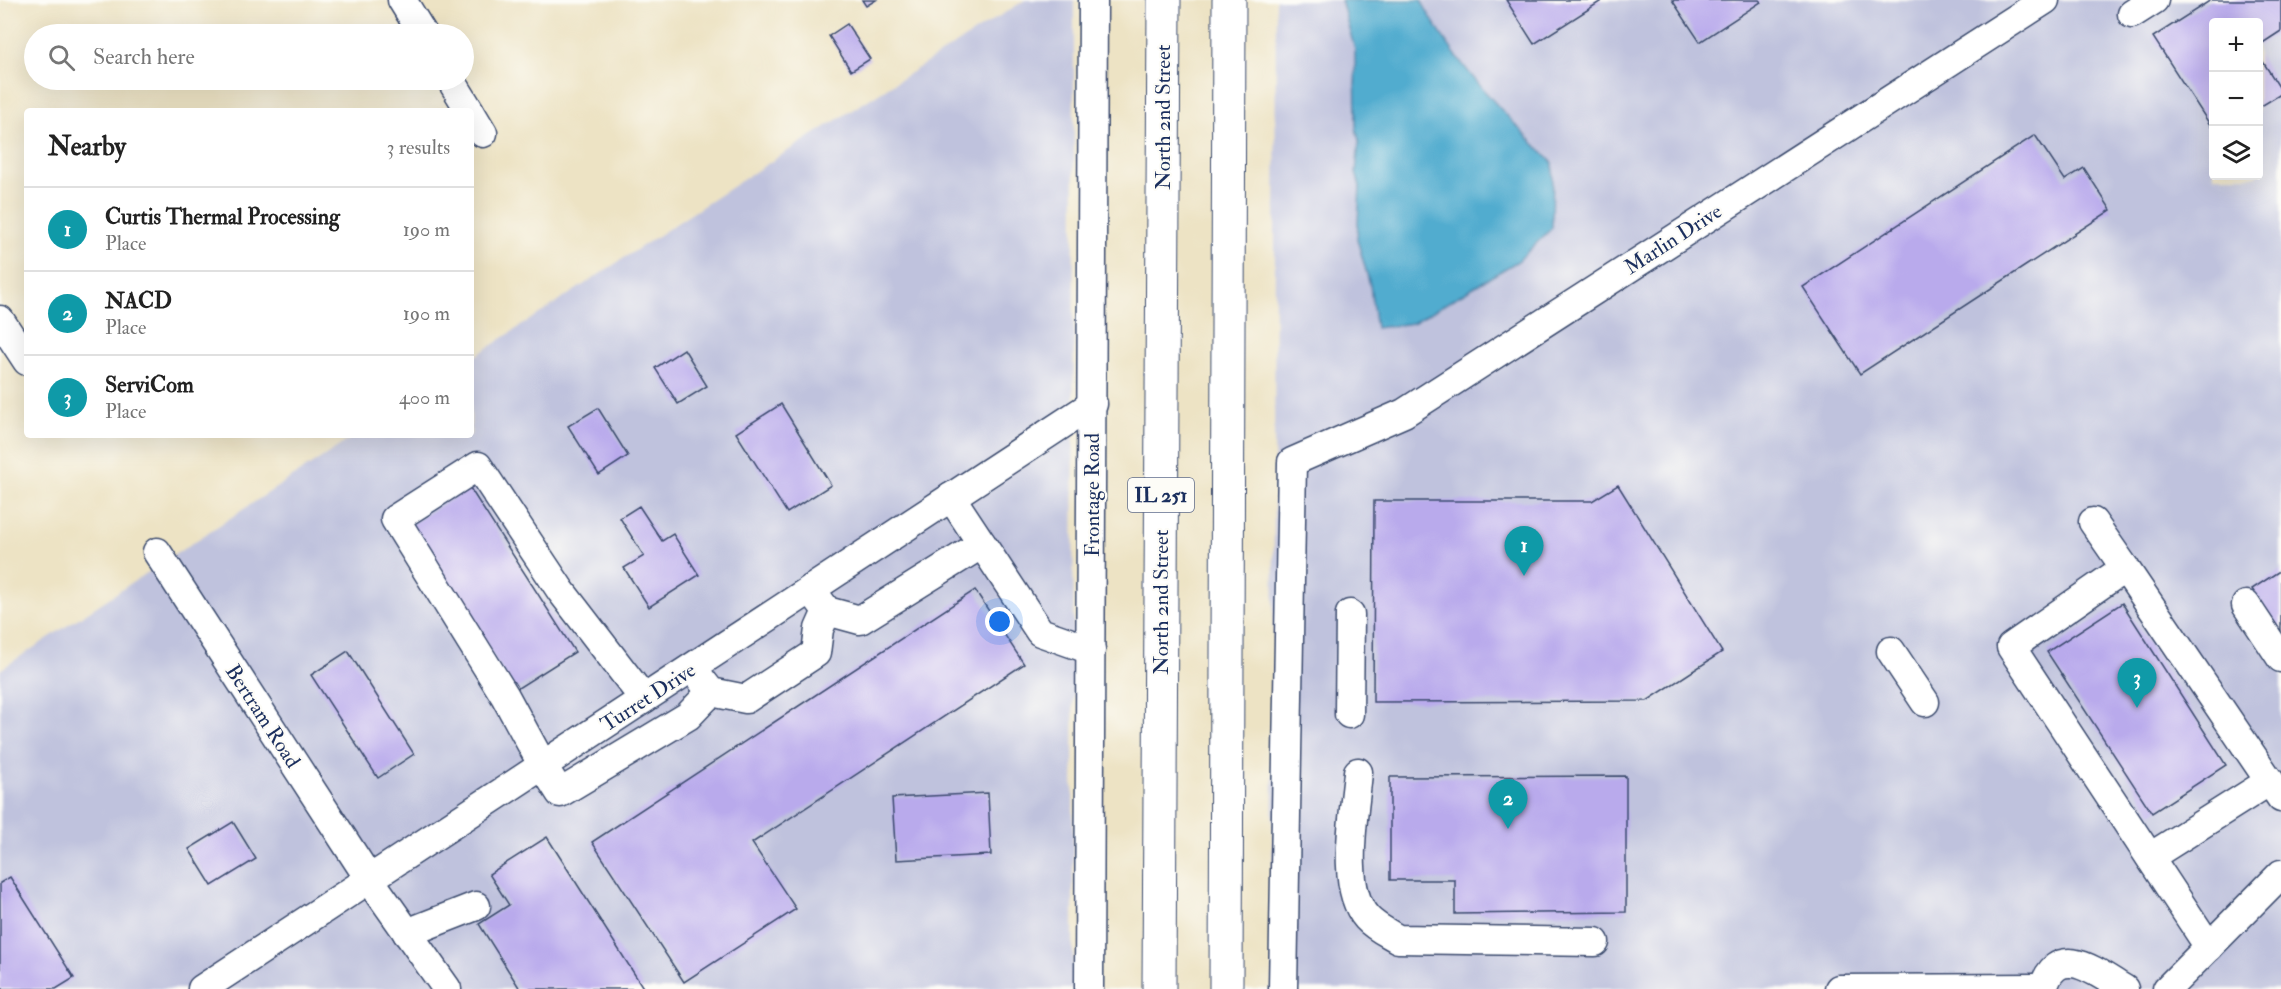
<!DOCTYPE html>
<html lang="en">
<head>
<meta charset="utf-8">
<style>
  body { margin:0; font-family:"IM FELL Double Pica",serif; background:#f2f2f2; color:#222 }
  .controls { position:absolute; right:18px; top:18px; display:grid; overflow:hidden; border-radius:6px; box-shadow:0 6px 24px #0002 }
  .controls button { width:54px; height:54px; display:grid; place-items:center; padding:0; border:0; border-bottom:2px solid #e0e0e0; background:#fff; color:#222; font:30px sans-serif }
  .you { position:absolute; left:1000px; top:622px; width:21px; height:21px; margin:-15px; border:4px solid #fff; border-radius:50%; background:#1a73e8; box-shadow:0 0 0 9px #1a73e833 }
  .badge { display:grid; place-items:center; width:39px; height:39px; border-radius:50%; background:#1a73e8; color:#fff; font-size:20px; font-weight:700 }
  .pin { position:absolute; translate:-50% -50px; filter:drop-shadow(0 2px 3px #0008) }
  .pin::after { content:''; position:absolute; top:32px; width:21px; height:18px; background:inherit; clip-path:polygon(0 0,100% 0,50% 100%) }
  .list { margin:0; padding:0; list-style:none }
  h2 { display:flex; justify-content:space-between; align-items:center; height:78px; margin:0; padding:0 24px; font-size:26px }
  h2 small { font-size:20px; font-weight:400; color:#767676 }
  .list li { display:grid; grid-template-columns:39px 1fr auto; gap:18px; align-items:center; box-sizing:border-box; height:84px; padding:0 24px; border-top:2px solid #e0e0e0 }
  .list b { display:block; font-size:22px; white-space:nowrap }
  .list p { margin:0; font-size:20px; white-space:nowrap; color:#767676 }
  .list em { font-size:20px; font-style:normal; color:#767676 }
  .icon { flex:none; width:33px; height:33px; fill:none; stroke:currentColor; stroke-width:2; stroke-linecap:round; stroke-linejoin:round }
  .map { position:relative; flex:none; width:2281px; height:989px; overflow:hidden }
  .search { position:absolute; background:#fff; box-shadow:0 6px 24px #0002; left:24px; top:24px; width:450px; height:66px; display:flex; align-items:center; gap:15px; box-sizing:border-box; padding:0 21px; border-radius:33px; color:#767676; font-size:22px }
  .panel { position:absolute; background:#fff; box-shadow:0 6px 24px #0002; left:24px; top:108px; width:450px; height:330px; border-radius:6px }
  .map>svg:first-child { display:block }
</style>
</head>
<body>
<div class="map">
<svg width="2281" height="989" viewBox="0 0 2281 989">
  <rect width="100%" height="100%" fill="#fdfcf7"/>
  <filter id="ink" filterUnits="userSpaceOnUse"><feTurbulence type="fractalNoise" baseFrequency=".0167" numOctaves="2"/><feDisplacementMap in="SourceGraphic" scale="12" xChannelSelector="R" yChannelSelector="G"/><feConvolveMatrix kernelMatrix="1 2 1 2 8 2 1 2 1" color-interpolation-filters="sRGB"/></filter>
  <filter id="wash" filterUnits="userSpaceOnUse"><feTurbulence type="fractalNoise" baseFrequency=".008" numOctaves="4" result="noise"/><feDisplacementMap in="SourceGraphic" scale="24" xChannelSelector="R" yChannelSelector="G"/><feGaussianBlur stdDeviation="1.35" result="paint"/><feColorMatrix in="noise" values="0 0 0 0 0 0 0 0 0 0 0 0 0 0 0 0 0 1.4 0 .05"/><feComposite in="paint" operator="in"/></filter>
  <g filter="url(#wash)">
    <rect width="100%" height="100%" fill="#ede3c4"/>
    <g fill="#bfc2dd" fill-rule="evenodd">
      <path d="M1025 0H1074L1073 989H0V670L356 435H471V359L750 175Z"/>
      <path d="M1276 0H2281V989H1272ZM2214 22H2258V176H2214Z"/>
    </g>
    <path fill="#51accf" stroke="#366e96" stroke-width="1.5" d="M1341 0H1421C1454 63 1503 113 1553 163L1552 228 1518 261 1413 323 1376 328 1370 285 1357 239 1360 186 1356 173 1359 141 1356 128 1355 50Z"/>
    <g id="blocks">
      <g fill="#b9aaec">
        <path d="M862 0H876L866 6Z"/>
        <path d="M1506 0H1603L1534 44Z"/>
        <path d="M1672 0H1759L1761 2 1700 42Z"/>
        <path d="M2211 0H2281V31L2258 46V22H2214V131L2153 37Z"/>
        <path d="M847 24 870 59 851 71 829 36Z"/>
        <path d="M2258 54 2281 90V94L2258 108Z"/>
        <path d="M2035 135 2065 180 2084 168 2111 210 1860 374 1803 287Z"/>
        <path d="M684 349 707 386 678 404 655 368Z"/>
        <path d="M781 404 831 485 787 513 736 433Z"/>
        <path d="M598 408 628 456 599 475 568 426Z"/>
        <path d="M1618 485 1722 652 1647 701 1373 702 1374 501H1592Z"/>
        <path d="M470 488 575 652 515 690 410 525Z"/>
        <path d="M639 506 662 541 673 534 699 575 649 607 624 568 644 556 620 518Z"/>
        <path d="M2281 570V632L2252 589Z"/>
        <path d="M975 590 1024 664 752 843 796 909 684 982 592 842Z"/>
        <path d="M2122 603 2226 765 2152 813 2047 652Z"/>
        <path d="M348 651 414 754 378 778 311 675Z"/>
        <path d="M1626 776V912L1455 914V880H1390V777Z"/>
        <path d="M988 793 991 855 896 860 892 798Z"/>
        <path d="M233 822 256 859 212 886 189 849Z"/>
        <path d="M547 837 644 989H520L479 924 509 905 489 874Z"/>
        <path d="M10 877 74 978 56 989H0V883Z"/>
      </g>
    </g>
  </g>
  <g filter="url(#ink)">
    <use href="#blocks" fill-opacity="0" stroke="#3a4a6d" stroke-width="1.5"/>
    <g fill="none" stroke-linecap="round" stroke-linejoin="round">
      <defs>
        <g id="minor">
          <path d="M402 0 423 34"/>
          <path d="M2132 14 2154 0"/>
          <path d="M451 80 470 111"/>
          <path d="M471 113 483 133"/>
          <path d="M0 320 27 361"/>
          <path d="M951 497 1040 632 1091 650"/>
          <path d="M2093 522 2125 568"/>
          <path d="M157 552 370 880 447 989"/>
          <path d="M811 589 827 611 860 620 982 544"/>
          <path d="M2246 605 2281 658"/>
          <path d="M1891 651 1925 702"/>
          <path d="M700 678 711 692 746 699 816 653 819 629 827 611"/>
          <path d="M644 699 561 591 478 466 395 519 505 696 543 766 560 793 688 716 711 692"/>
          <path d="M1349 714 1350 614"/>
          <path d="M1358 772C1355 811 1339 887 1367 918 1375 927 1388 933 1398 939L1595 942"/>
          <path d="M2150 857 2270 781"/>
          <path d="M407 933 476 906"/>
          <path d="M2209 947 2011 647 2125 568 2281 798"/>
          <path d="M202 989 1093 404"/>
          <path d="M1089 989 1093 0"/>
          <path d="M1283 989 1292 462 1404 413 2045 0"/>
          <path d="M1839 989 2043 988"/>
          <path d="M2043 989C2057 940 2096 972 2124 989"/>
          <path d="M2167 989 2281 874"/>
        </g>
        <g id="major">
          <path d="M1159 989 1164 0"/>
          <path d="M1226 989 1229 0"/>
        </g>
      </defs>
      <use href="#minor" stroke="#3a4a6d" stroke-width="31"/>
      <use href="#major" stroke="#3a4a6d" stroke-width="35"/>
      <use href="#minor" stroke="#fff" stroke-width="28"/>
      <use href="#major" stroke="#fff" stroke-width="33"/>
    </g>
  </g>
  <g text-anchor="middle" stroke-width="4.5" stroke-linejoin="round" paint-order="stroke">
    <rect fill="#fdfcf7" stroke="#5f6c8c" stroke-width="1.5" x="1128" y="478" width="66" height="34" rx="4.5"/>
    <g font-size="20" font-weight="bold" fill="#1b2f5e">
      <text x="1161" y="502">IL 251</text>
    </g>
    <g font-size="21" fill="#1b2f5e" stroke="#fdfcf7">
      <text transform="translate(1163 117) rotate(-90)" y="7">North 2nd Street</text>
      <text transform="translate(1673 239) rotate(-33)" y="7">Marlin Drive</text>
      <text transform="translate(1092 495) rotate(-90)" y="7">Frontage Road</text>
      <text transform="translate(1161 602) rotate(-90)" y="7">North 2nd Street</text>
      <text transform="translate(648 697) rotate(-33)" y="7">Turret Drive</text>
      <text transform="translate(263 716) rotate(57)" y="7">Bertram Road</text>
    </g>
  </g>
</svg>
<div class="controls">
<button>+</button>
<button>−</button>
<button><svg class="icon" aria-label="layers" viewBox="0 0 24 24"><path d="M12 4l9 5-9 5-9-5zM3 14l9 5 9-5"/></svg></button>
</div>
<div class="you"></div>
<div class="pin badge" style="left:1524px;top:576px;background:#0f9aa8">1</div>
<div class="pin badge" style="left:1508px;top:829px;background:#0f9aa8">2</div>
<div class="pin badge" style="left:2137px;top:708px;background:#0f9aa8">3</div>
<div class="search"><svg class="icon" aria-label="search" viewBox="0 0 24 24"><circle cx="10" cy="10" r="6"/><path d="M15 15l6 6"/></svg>Search here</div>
<section class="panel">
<h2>Nearby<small>3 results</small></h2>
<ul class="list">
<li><span class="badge" style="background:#0f9aa8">1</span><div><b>Curtis Thermal Processing</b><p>Place</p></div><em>190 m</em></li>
<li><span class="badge" style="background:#0f9aa8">2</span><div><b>NACD</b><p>Place</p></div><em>190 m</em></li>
<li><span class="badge" style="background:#0f9aa8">3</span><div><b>ServiCom</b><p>Place</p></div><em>400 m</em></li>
</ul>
</section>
</div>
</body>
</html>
